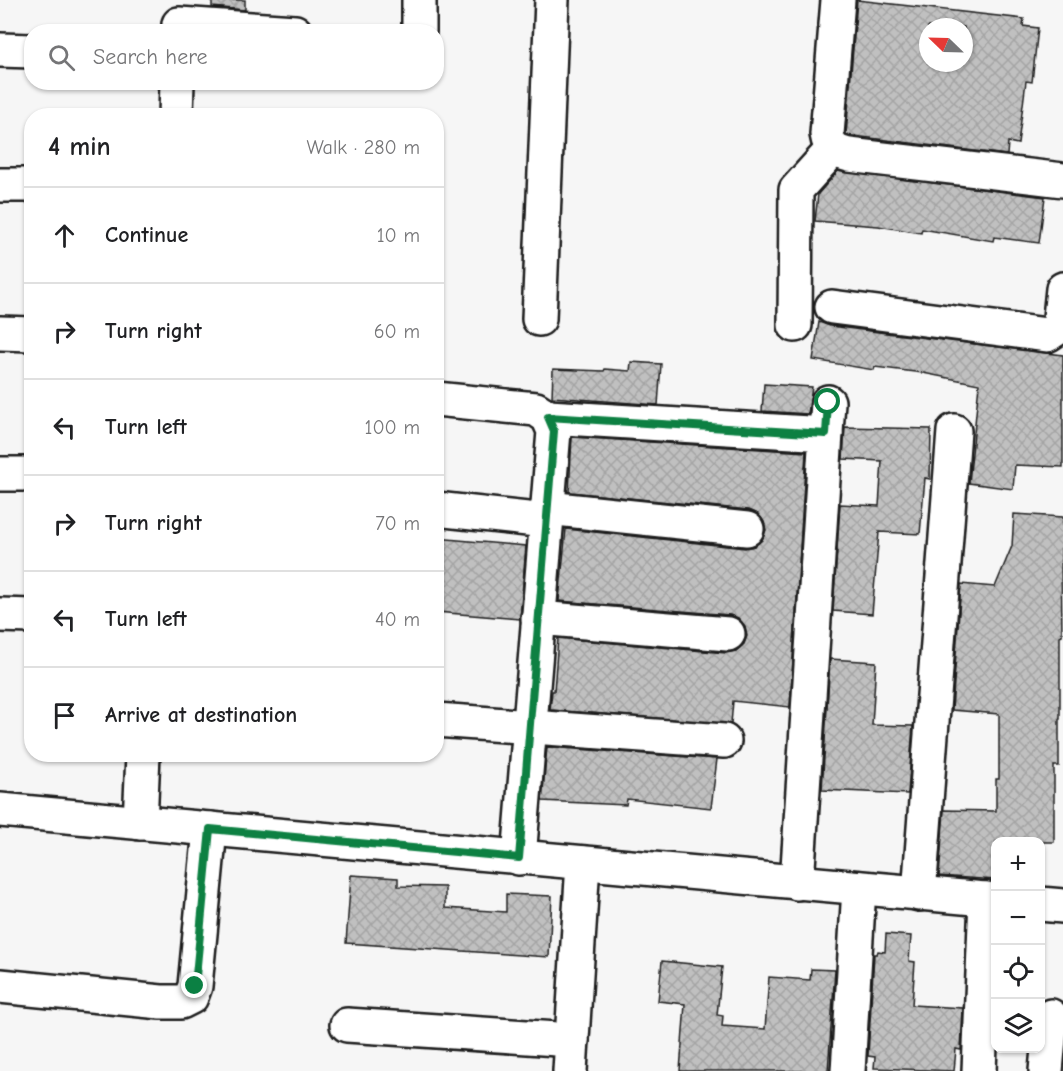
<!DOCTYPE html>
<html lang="en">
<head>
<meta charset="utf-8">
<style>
  body { margin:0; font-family:"Comic Neue",sans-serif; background:#f6f6f6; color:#202124 }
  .controls { position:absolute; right:18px; bottom:18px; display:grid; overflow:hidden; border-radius:12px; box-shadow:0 2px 4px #0004 }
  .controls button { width:54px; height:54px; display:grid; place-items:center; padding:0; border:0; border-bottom:2px solid #e0e0e0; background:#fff; color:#202124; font:30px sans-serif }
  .compass { position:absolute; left:919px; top:18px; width:54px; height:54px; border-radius:50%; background:#fff; box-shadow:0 2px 4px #0004; rotate:293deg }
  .stop { position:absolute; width:18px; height:18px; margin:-14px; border:4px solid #0b8043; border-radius:50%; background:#fff }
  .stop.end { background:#0b8043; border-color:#fff; box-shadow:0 2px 6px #0008 }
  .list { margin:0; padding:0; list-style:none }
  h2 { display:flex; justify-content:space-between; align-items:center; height:78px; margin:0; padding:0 24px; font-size:26px }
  h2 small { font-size:20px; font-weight:400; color:#757577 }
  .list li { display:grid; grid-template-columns:39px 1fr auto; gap:18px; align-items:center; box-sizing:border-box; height:96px; padding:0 24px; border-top:2px solid #e0e0e0 }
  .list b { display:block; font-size:22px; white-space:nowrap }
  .list em { font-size:20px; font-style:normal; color:#757577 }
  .icon { flex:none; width:33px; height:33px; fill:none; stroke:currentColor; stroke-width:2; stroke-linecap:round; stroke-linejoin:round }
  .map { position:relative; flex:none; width:1063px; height:1071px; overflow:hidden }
  .search { position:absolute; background:#fff; box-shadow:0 2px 4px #0004; left:24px; top:24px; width:420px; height:66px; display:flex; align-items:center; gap:15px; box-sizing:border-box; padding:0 21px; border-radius:24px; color:#757577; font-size:22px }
  .panel { position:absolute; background:#fff; box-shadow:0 2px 4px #0004; left:24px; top:108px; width:420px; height:654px; border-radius:24px }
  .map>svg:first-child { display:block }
</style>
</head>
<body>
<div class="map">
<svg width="1063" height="1071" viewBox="0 0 1063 1071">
  <defs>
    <pattern id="building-cross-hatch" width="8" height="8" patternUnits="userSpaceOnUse" patternTransform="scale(1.5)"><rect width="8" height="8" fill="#c0c0c0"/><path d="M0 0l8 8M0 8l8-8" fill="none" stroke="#a4a4a4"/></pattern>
  </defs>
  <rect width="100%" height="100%" fill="#f6f6f6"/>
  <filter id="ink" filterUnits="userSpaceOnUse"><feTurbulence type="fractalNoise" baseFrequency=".0167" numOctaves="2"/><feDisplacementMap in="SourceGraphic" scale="12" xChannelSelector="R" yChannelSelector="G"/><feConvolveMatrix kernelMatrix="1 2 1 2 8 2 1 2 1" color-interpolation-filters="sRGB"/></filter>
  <g filter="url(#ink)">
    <g fill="url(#building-cross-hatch)" stroke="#1c1c1c" stroke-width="1.5" fill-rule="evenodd">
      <path d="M212 0H245V10L212 7Z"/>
      <path d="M857 0 1024 19 1023 26 1038 28 1032 82 1026 81 1018 144 1008 142 1007 155 846 135ZM928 27H964V63H928Z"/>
      <path d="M838 171 1045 197 1039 243 994 237 993 241 922 229 921 233 878 226 815 221 818 194Z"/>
      <path d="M819 322 830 326 1063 355V467L1015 465 1013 489 969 483 979 384 923 373 875 367 874 370 813 360Z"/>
      <path d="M631 362 661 364 658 405 552 397 553 369 604 371 605 369 630 371Z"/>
      <path d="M764 384 812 387 808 414 762 411Z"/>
      <path d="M845 427 931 429 930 479 925 478 920 534 879 532 872 614 833 611 840 504 879 506 882 461 843 459Z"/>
      <path d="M572 437 806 452 790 707 733 701 731 724 550 710 552 691H554L558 638 726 653 736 651 744 644 747 636 745 626 738 618 730 615 559 601 566 529 745 548 754 546 762 540 766 530 764 522 758 514 749 510 569 492Z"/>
      <path d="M1014 514 1063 517V549H1061L1062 635 1060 636V719H1059V766H1054V842H996V880L939 876 944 810 996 811V779H999V714L952 710 961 584 995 587 1012 546Z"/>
      <path d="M436 538 526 546 520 619 436 612Z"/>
      <path d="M830 659 876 662 872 725 913 726 908 794 822 790Z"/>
      <path d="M547 747 717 759 711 808 627 799 626 805 542 801Z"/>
      <path d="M351 875 398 878V886L445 887V908L506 912V894L552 896 549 957 346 943Z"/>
      <path d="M886 934 911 936 909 961 915 962 912 1005 963 1008 961 1050 956 1049 954 1071 874 1068 875 1057 868 1056 874 954H877L878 951 885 952Z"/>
      <path d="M662 961 722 967 717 1015 723 1016 722 1026 765 1029 769 977 810 980 811 969 835 970 828 1071H680L685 1004 658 1001Z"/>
    </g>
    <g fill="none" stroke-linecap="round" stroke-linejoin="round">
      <defs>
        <g id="street">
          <path d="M838 0 827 134C829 148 836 152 849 155L1063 180"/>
          <path d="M179 24 295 32"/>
          <path d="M419 32V0"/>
          <path d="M0 50 32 51"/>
          <path d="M176 116 177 82"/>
          <path d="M0 185H32"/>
          <path d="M832 307 1047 335 1059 327 1063 289"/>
          <path d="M539 319 552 0"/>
          <path d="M795 325 796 190 833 149"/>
          <path d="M0 333 32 334"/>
          <path d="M436 399 536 409 548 417 554 431 519 858"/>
          <path d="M548 417 826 434"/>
          <path d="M0 474H32"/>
          <path d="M547 508 747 529"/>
          <path d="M436 509 546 521"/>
          <path d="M0 615 32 616"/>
          <path d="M538 618 728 634"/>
          <path d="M436 720 724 741"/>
          <path d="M140 823 143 754"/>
          <path d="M797 883 828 402"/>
          <path d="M919 894 954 431"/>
          <path d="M0 986 161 1002H181L191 997 195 986 210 829"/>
          <path d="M347 1025 572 1040"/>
          <path d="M570 1071 583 863"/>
          <path d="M848 1071 859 888"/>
          <path d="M979 1071 986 899"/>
          <path d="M1046 1071 1051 1016"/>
        </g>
        <g id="secondary">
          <path d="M0 810 996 900"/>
          <path d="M1040 904 1063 906"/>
        </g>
      </defs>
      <use href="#street" stroke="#1c1c1c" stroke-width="38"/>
      <use href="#secondary" stroke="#1c1c1c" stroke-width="38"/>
      <use href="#street" stroke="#fff" stroke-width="33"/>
      <use href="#secondary" stroke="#fff" stroke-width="33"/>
    </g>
  </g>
  <g fill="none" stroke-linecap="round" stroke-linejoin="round" filter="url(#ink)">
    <path stroke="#0b8043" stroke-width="8" d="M195 986 210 829 519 858 554 431 548 417 826 434 828 402"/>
  </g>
</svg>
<div class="controls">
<button>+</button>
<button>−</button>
<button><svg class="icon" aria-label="locate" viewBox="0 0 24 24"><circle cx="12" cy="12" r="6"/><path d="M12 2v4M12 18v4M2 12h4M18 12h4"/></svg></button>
<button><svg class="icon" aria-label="layers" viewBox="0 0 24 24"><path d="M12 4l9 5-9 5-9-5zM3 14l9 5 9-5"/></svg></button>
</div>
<svg class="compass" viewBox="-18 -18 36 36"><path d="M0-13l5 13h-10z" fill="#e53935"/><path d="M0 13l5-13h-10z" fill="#757577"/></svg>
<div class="stop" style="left:828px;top:402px"></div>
<div class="stop end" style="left:195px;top:986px"></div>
<div class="search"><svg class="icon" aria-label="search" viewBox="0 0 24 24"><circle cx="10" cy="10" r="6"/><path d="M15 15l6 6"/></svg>Search here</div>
<section class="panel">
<h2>4 min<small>Walk · 280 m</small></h2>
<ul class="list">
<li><svg class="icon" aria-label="ahead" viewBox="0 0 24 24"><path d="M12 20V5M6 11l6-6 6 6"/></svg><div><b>Continue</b></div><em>10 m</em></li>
<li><svg class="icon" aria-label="right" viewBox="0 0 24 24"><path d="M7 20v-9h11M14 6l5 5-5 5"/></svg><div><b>Turn right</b></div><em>60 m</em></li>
<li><svg class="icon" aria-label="left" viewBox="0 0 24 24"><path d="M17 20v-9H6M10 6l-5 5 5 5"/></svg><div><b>Turn left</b></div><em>100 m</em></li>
<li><svg class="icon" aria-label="right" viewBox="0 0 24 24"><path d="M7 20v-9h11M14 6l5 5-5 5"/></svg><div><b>Turn right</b></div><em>70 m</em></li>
<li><svg class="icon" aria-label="left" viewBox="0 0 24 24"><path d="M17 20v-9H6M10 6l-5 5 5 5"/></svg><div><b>Turn left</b></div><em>40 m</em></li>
<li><svg class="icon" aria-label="arrive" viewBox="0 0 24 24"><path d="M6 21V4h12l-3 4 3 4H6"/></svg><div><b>Arrive at destination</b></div></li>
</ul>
</section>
</div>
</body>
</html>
